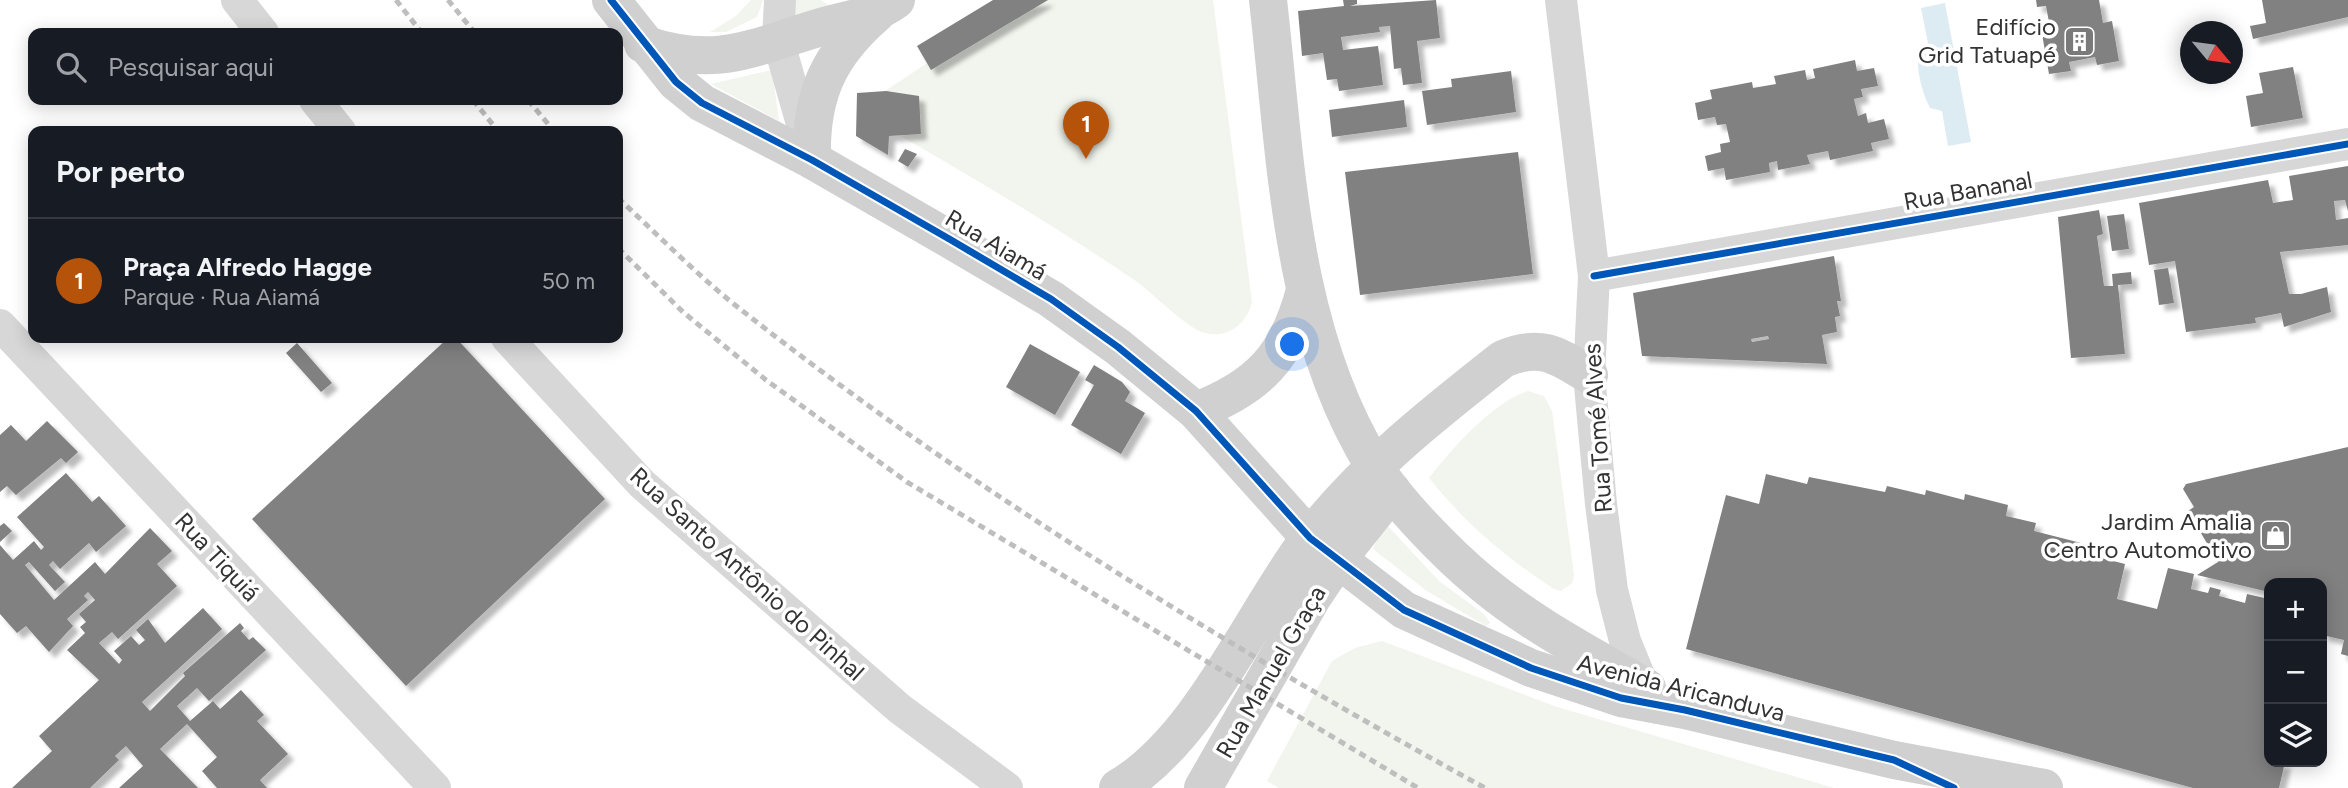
<!DOCTYPE html>
<html lang="pt">
<head>
<meta charset="utf-8">
<style>
  body { margin:0; font-family:Figtree,sans-serif; background:#242831; color:#f1f3f6 }
  .controls { position:absolute; right:21px; bottom:21px; display:grid; overflow:hidden; border-radius:14px; box-shadow:0 4px 18px #0003 }
  .controls button { width:63px; height:63px; display:grid; place-items:center; padding:0; border:0; border-bottom:2px solid #363941; background:#171b24; color:#f1f3f6; font:35px sans-serif }
  .compass { position:absolute; left:2180px; top:21px; width:63px; height:63px; border-radius:50%; background:#171b24; box-shadow:0 4px 18px #0003; rotate:119deg }
  .you { position:absolute; left:1293px; top:345px; width:24px; height:24px; margin:-18px; border:5px solid #fff; border-radius:50%; background:#1a73e8; box-shadow:0 0 0 10px #1a73e833 }
  .badge { display:grid; place-items:center; width:46px; height:46px; border-radius:50%; background:#b45309; color:#fff; font-size:23px; font-weight:700 }
  .pin { position:absolute; translate:-50% -58px; filter:drop-shadow(0 2px 4px #0008) }
  .pin::after { content:''; position:absolute; top:37px; width:24px; height:21px; background:inherit; clip-path:polygon(0 0,100% 0,50% 100%) }
  .list { margin:0; padding:0; list-style:none }
  h2 { display:flex; justify-content:space-between; align-items:center; height:91px; margin:0; padding:0 28px; font-size:30px }
  h2 small { font-size:23px; font-weight:400; color:#9ea1a6 }
  .list li { display:grid; grid-template-columns:46px 1fr auto; gap:21px; align-items:center; box-sizing:border-box; height:126px; padding:0 28px; border-top:2px solid #363941 }
  .list b { display:block; font-size:26px; white-space:nowrap }
  .list p { margin:0; font-size:23px; white-space:nowrap; color:#9ea1a6 }
  .list em { font-size:23px; font-style:normal; color:#9ea1a6 }
  .icon { flex:none; width:38px; height:38px; fill:none; stroke:currentColor; stroke-width:2; stroke-linecap:round; stroke-linejoin:round }
  .map { position:relative; flex:none; width:2348px; height:788px; overflow:hidden }
  .search { position:absolute; background:#171b24; box-shadow:0 4px 18px #0003; left:28px; top:28px; width:595px; height:77px; display:flex; align-items:center; gap:18px; box-sizing:border-box; padding:0 24px; border-radius:14px; color:#9ea1a6; font-size:26px }
  .panel { position:absolute; background:#171b24; box-shadow:0 4px 18px #0003; left:28px; top:126px; width:595px; height:217px; border-radius:14px }
  .map>svg:first-child { display:block }
</style>
</head>
<body>
<div class="map">
<svg width="2348" height="788" viewBox="0 0 2348 788">
  <defs>
    <filter id="shadow"><feDropShadow dx="6" dy="6" stdDeviation="2" flood-color="#0004"/></filter>
  </defs>
  <rect width="100%" height="100%" fill="#fff"/>
  <g fill="#f1f5ed">
    <path d="M751 0H763L757 17 726 32H710L736 16Z"/>
    <path d="M795 0H821L832 8 795 20Z"/>
    <path d="M1022 0H1213L1252 302C1247 324 1227 339 1205 333 1188 330 1150 290 1133 279 1046 220 955 167 864 115V105Z"/>
    <path d="M772 70 779 121 711 84Z"/>
    <path d="M1528 391 1544 396 1552 411 1574 575 1572 583 1561 591 1554 589C1505 557 1465 523 1429 478 1450 450 1494 401 1528 391Z"/>
    <path d="M1385 523 1439 581 1484 614 1490 623 1486 626 1427 591 1373 549Z"/>
    <path d="M1382 641 1557 707 1834 788H1279L1267 781 1332 661 1355 648Z"/>
  </g>
  <path fill="#ddebf3" d="M1945 3 1971 142 1948 146 1942 111 1930 108C1922 92 1914 64 1920 47L1928 43 1921 8Z"/>
  <g fill="#818181" fill-rule="evenodd" filter="url(#shadow)">
    <path d="M993 0H1048L931 70 917 46Z"/>
    <path d="M1343 0H1357V4L1350 6 1436 0 1440 38 1417 41 1422 83 1403 85 1401 68 1394 69 1390 26 1379 27 1380 32 1341 37 1343 50 1378 46 1383 85 1339 91 1337 79 1327 80 1323 53 1302 56 1298 11 1344 6Z"/>
    <path d="M2036 0H2099L2103 23 2112 21 2119 61 2097 65 2095 57 2069 62 2071 71 2049 74 2042 34 2051 33 2046 6 2037 7Z"/>
    <path d="M2262 0H2348V17L2253 39 2250 26 2266 23Z"/>
    <path d="M1855 60 1857 71 1874 68 1878 86 1861 89 1863 97 1854 99 1858 116 1866 113 1868 123 1884 119 1889 139 1871 143 1873 151 1830 160 1828 151 1807 155 1810 164 1778 170 1777 161 1769 163 1770 172 1726 180 1724 168 1708 171 1705 156 1721 152 1720 144 1730 142 1726 124 1717 125 1715 117 1698 120 1695 103 1712 99 1710 90 1752 82 1753 88 1776 84 1774 76 1805 70 1807 80 1815 78 1813 69Z"/>
    <path d="M2293 67 2303 118 2251 127 2246 96 2263 93 2259 73Z"/>
    <path d="M1511 71 1516 112 1427 125 1422 91 1452 87 1451 79Z"/>
    <path d="M886 91 919 96 921 134 889 136 888 155 856 136 857 93Z"/>
    <path d="M1404 100 1407 127 1332 137 1329 110Z"/>
    <path d="M905 149 917 154 908 167 898 161Z"/>
    <path d="M1518 152 1533 274 1360 295 1345 172Z"/>
    <path d="M2348 166V211L2345 200 2334 201 2336 220 2348 218V245L2280 252 2289 294H2301L2327 287 2331 312 2284 327 2281 313 2255 318 2256 323 2186 332 2175 261 2149 265 2139 203 2268 180 2273 203 2293 200 2289 176Z"/>
    <path d="M2099 210 2103 234 2097 236 2104 286H2113L2112 274 2131 272 2132 284 2118 285 2125 354 2071 358 2058 217Z"/>
    <path d="M2124 214 2129 249 2112 251 2107 216Z"/>
    <path d="M1834 256 1841 301H1837L1840 316 1835 317 1837 332 1822 335 1827 364 1642 356 1633 293ZM1768 336 1769 339 1752 342 1751 339Z"/>
    <path d="M2168 268 2174 303 2159 305 2154 270Z"/>
    <path d="M448 338H456L605 499 406 686 252 519Z"/>
    <path d="M297 343 332 383 321 392 286 353Z"/>
    <path d="M1030 344 1080 372 1055 415 1006 387Z"/>
    <path d="M1094 365 1122 382 1130 392 1125 401 1145 413 1121 454 1071 425 1094 385 1085 380Z"/>
    <path d="M47 421 78 452 66 463 61 458 16 495 7 486 0 492V435L11 425 26 441Z"/>
    <path d="M2348 447V656L2341 654 2344 640 2322 635V583H2269V592L2197 575 2218 562 2188 511 2194 507 2183 489 2186 484Z"/>
    <path d="M66 473 92 502 99 496 126 526 96 552 89 543 60 569 53 561 49 565 65 582 55 591 29 562 25 565 54 600 95 562 105 574 150 528 172 551 157 564 177 586 118 639 112 632 99 643 119 664 122 660 114 651 131 636 139 645 145 640 136 630 148 619 165 643 203 608 222 629 142 702 150 711 185 676 183 673 240 623 244 628 241 631 249 640 253 637 266 650 209 701 197 688 177 706 190 721 213 701 220 709 241 690 264 715 257 721 288 754 260 780 267 788H217L202 771 217 757 187 724 160 749 198 788H119L143 766 126 746 115 756 119 760 90 788H12L52 751 39 736 99 680 67 650 85 633 80 627 86 622 79 614 95 600 88 592 84 596 88 600 67 619 73 626 49 652 26 626 17 633 0 614V545L13 560 34 541 41 550 44 547 17 517Z"/>
    <path d="M1766 474 1807 484 1809 477 1885 492 1887 486 1925 495 1926 490 1964 500 1965 494 2008 505 2006 516 2036 523 2034 531 2089 545 2086 554 2125 564 2117 599 2157 609 2168 568 2194 574 2191 589 2208 593 2210 587 2221 590 2219 596 2245 603 2247 594 2269 599V762H2285L2279 788H2193L1686 649 1726 495 1759 504Z"/>
    <path d="M4 523 12 531 0 542V526Z"/>
  </g>
  <g fill="none" stroke-linecap="round" stroke-linejoin="round">
    <g stroke="#d7d7d7" stroke-width="32">
      <path d="M237 0 263 33"/>
      <path d="M780 0 778 40 809 148"/>
      <path d="M1561 0 1594 276 1589 375 1601 504 1612 590 1625 641 1643 685"/>
      <path d="M315 100 340 131"/>
      <path d="M1594 276 2348 144"/>
      <path d="M0 325 435 788"/>
      <path d="M507 338 642 484 900 709 1007 788"/>
    </g>
    <g stroke="#d0d0d0" stroke-width="38">
      <path d="M611 0 676 82 702 103 812 160 951 240 1051 299 1118 347 1196 411 1310 538 1404 610 1531 668 1621 698 1685 710 1894 760 2044 788"/>
      <path d="M1268 0C1286 157 1289 329 1374 466 1397 503 1448 555 1482 583 1532 625 1591 655 1647 688"/>
      <path d="M643 44C717 69 751 48 821 27 848 19 873 17 896 0"/>
      <path d="M812 160C810 96 828 55 877 13"/>
      <path d="M1196 411C1259 387 1288 356 1305 290"/>
      <path d="M1118 788C1200 740 1251 616 1308 540 1363 469 1433 414 1503 359 1541 343 1557 355 1589 375"/>
      <path d="M1203 788 1312 598 1338 559 1392 491"/>
    </g>
    <g stroke="#bebebe" stroke-width="5" stroke-dasharray="7 5" stroke-linecap="butt">
      <path d="M396 0 422 33"/>
      <path d="M448 0 475 33"/>
      <path d="M473 100 498 131"/>
      <path d="M528 100 554 131"/>
      <path d="M618 198C656 233 694 272 735 305 968 489 1225 645 1485 788"/>
      <path d="M618 248 683 312 766 380 907 482 1418 788"/>
    </g>
    <defs>
      <g id="cycleway">
        <path d="M611 0 676 82 702 103 812 160 951 240 1051 299 1118 347 1196 411 1310 538 1404 610 1531 668 1621 698 1685 710 1894 760 1954 788"/>
        <path d="M1594 276 2348 144"/>
      </g>
    </defs>
    <use href="#cycleway" stroke="#fff" stroke-width="11"/>
    <use href="#cycleway" stroke="#0057b8" stroke-width="7"/>
  </g>
  <defs>
    <symbol id="building-square" viewBox="-11 -11 22 22"><rect x="-9" y="-9" width="18" height="18" rx="4" fill="#7a7a7a" stroke="#fff"/><path d="M-4-6H4V6H1V3H-1V6H-4ZM-2.5-4.3h1.7v1.8h-1.7ZM.8-4.3h1.7v1.8H.8ZM-2.5-1h1.7V.8h-1.7ZM.8-1h1.7V.8H.8Z" fill="#fff"/></symbol>
    <symbol id="shop-square" viewBox="-11 -11 22 22"><rect x="-9" y="-9" width="18" height="18" rx="4" fill="#7a7a7a" stroke="#fff"/><path d="M-5-2.5h2.3a2.7 3.5 0 0 1 5.4 0H5L5.5 6h-11ZM-1.5-2.5h3a1.5 2.3 0 0 0-3 0Z" fill="#fff"/></symbol>
  </defs>
  <g fill-rule="evenodd">
    <use href="#building-square" x="2062" y="24" width="35" height="35"/>
    <use href="#shop-square" x="2258" y="518" width="35" height="35"/>
  </g>
  <g text-anchor="middle" stroke-width="7" stroke-linejoin="round" paint-order="stroke">
    <g font-size="24" fill="#333" stroke="#fff" text-anchor="end">
      <text x="2056" y="35">Edifício<tspan x="2056" dy="28">Grid Tatuapé</tspan></text>
      <text x="2252" y="530">Jardim Amalia<tspan x="2252" dy="28">Centro Automotivo</tspan></text>
    </g>
    <g font-size="24" fill="#333" stroke="#fff">
      <text transform="translate(1968 191) rotate(-10)" y="8">Rua Bananal</text>
      <text transform="translate(996 245) rotate(31)" y="8">Rua Aiamá</text>
      <text transform="translate(1598 428) rotate(-94)" y="8">Rua Tomé Alves</text>
      <text transform="translate(217 557) rotate(47)" y="8">Rua Tiquiá</text>
      <text transform="translate(747 574) rotate(42)" y="8">Rua Santo Antônio do Pinhal</text>
      <text transform="translate(1271 672) rotate(-60)" y="8">Rua Manuel Graça</text>
      <text transform="translate(1681 688) rotate(14)" y="8">Avenida Aricanduva</text>
    </g>
  </g>
</svg>
<div class="controls">
<button>+</button>
<button>−</button>
<button><svg class="icon" aria-label="layers" viewBox="0 0 24 24"><path d="M12 4l9 5-9 5-9-5zM3 14l9 5 9-5"/></svg></button>
</div>
<svg class="compass" viewBox="-18 -18 36 36"><path d="M0-13l5 13h-10z" fill="#e53935"/><path d="M0 13l5-13h-10z" fill="#9ea1a6"/></svg>
<div class="you"></div>
<div class="pin badge" style="left:1086px;top:159px">1</div>
<div class="search"><svg class="icon" aria-label="search" viewBox="0 0 24 24"><circle cx="10" cy="10" r="6"/><path d="M15 15l6 6"/></svg>Pesquisar aqui</div>
<section class="panel">
<h2>Por perto<small></small></h2>
<ul class="list">
<li><span class="badge">1</span><div><b>Praça Alfredo Hagge</b><p>Parque · Rua Aiamá</p></div><em>50 m</em></li>
</ul>
</section>
</div>
</body>
</html>
